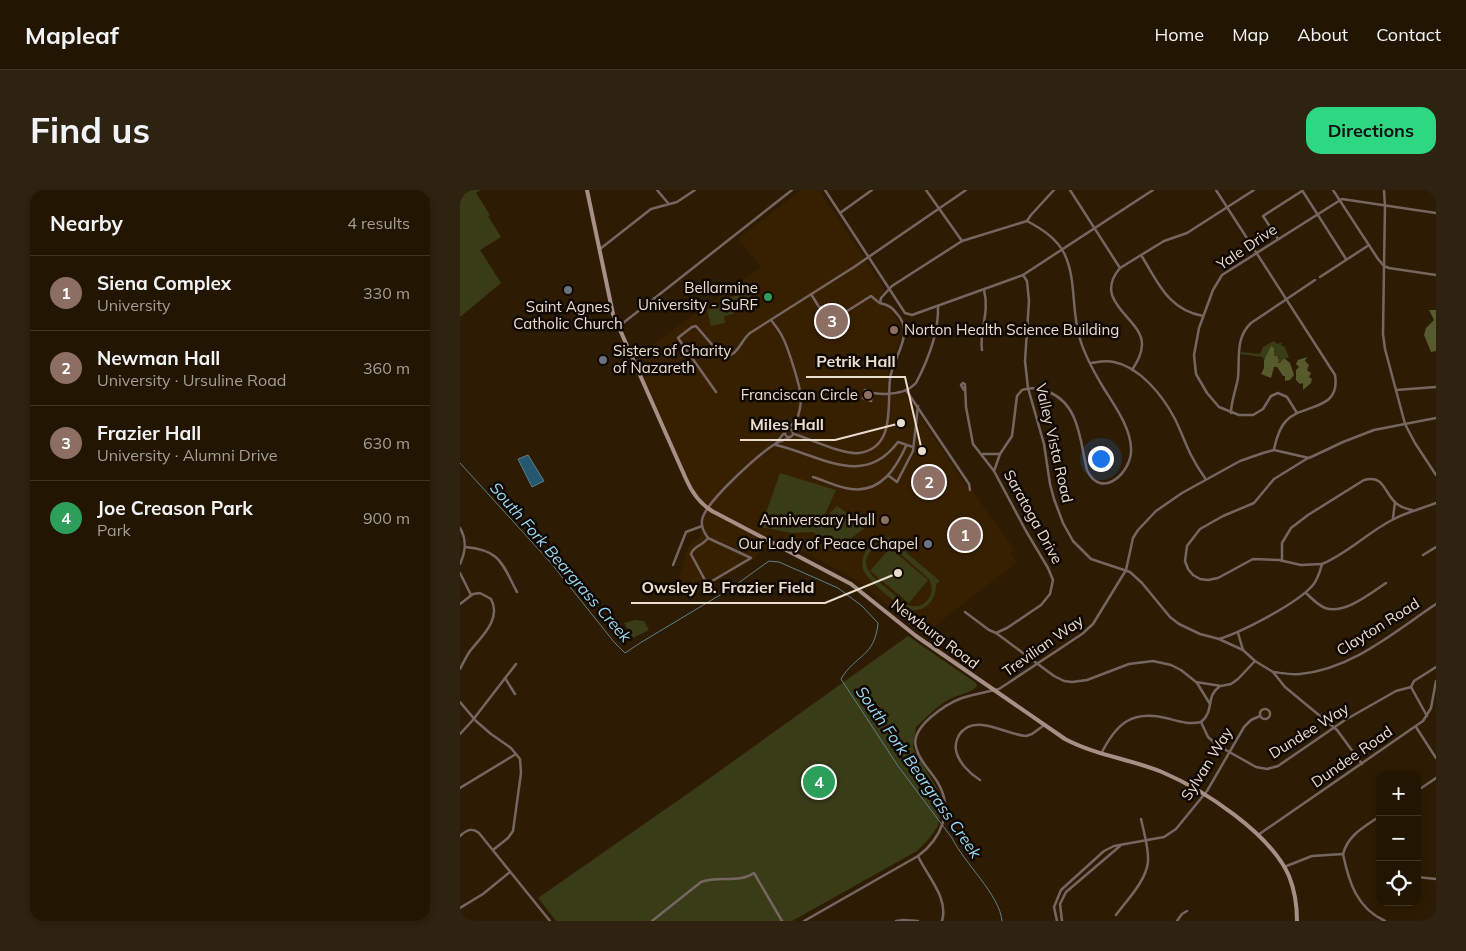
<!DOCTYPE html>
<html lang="en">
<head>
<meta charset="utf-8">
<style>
  body { margin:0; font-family:Mulish,sans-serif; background:#2e2211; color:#f1f3f6 }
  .controls { position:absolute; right:15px; bottom:15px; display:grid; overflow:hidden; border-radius:10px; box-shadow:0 2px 8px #0003 }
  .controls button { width:45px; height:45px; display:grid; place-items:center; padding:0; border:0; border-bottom:1px solid #3f3424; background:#221502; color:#f1f3f6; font:25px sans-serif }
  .you { position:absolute; left:640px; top:268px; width:18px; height:18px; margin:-12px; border:4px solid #fff; border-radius:50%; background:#1a73e8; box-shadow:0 0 0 8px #1a73e833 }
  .badge { display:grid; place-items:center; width:32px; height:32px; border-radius:50%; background:#2ed883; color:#fff; font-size:16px; font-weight:700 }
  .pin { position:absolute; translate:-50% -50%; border:2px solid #fff; box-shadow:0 1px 5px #0006 }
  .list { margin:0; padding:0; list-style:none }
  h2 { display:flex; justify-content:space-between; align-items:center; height:65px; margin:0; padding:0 20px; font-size:21px }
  h2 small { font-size:16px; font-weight:400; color:#a29f99 }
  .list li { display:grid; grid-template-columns:32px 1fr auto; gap:15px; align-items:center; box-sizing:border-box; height:75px; padding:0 20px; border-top:1px solid #3f3424 }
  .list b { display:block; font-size:19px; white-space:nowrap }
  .list p { margin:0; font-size:16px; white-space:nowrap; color:#a29f99 }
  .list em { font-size:16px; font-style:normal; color:#a29f99 }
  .icon { flex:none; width:28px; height:28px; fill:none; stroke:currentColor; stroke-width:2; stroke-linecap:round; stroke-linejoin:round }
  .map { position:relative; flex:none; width:976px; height:731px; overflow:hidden; border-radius:15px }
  header { display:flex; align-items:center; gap:30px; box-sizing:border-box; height:70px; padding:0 25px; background:#221502; border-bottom:1px solid #3f3424 }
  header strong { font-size:24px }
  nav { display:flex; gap:28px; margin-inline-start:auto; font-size:18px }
  .intro { display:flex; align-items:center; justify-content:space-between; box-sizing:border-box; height:120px; padding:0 30px }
  h1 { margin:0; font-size:35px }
  .button { padding:12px 22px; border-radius:15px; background:#2ed883; color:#111; font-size:18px; font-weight:700 }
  main { display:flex; gap:30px; padding:0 30px }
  aside { flex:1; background:#221502; border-radius:15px; box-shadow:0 2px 8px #0003 }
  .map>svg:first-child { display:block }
</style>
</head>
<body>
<header>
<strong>Mapleaf</strong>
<nav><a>Home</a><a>Map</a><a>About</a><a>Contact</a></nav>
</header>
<div class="intro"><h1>Find us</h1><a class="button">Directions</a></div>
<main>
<aside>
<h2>Nearby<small>4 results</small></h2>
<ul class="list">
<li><span class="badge" style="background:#8d6e63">1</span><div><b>Siena Complex</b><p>University</p></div><em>330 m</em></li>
<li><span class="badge" style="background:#8d6e63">2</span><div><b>Newman Hall</b><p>University · Ursuline Road</p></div><em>360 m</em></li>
<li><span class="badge" style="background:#8d6e63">3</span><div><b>Frazier Hall</b><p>University · Alumni Drive</p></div><em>630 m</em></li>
<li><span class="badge" style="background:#2e9e5b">4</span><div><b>Joe Creason Park</b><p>Park</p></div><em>900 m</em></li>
</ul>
</aside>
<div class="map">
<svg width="976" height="731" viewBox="0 0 976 731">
  <rect width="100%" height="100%" fill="#2d1c03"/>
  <path fill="#372000" d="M341 0H359L425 100 419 107 420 113 428 116 440 134 442 144 432 168 428 184 429 205 445 204 510 302 512 301 555 360 551 363 557 372 463 445 400 392 356 368 313 348 296 368 226 409 216 397 229 356 241 346 244 316 233 301 175 167 301 77 278 49Z"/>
  <g fill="#393c17" fill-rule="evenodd">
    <path d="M0 0H21L16 3 30 25 28 26 41 47 20 60 41 93 0 127Z"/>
    <path d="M289 96 293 112 278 116 280 122 264 126 265 133 251 136 247 120 261 116 260 109 276 106 274 99Z"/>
    <path d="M814 151 817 154 822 152 821 155 825 157 829 168H824L820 173H818L819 169 818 167 813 166 810 156 809 164 804 169 802 167 781 164V162L800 164 803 157Z"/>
    <path d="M320 283 376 300 366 322 355 338 377 316 406 337 381 356 352 342 331 343 301 337Z"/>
    <path d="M428 347 480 391 476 394C477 410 463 426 446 418 437 415 410 392 405 383 402 378 401 371 404 365 409 353 421 355 428 347ZM422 355 430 357 435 359 469 389C472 396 473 402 469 408 466 414 459 417 452 416 443 415 436 406 430 401 420 392 402 382 407 367 410 360 415 357 422 355Z"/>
    <path d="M430 358 468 390 449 413 410 381Z"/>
    <path d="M175 430 184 431 189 440 173 448 164 433Z"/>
    <path d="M448 446 516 493 517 496C510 504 495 505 486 511 475 518 465 529 456 537L453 558 478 600 481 618 478 636 468 650 457 661 332 731H96L78 708 233 600Z"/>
  </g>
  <g fill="#565a2d">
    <path d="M969 120H976V161L971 162 964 145 966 138 974 130Z"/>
    <path d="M811 156 814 158V166H817L819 170 818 173H820L824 168 830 173 834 185 830 190 825 191V186H823L817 177H814L811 188 801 184 804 178V170Z"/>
    <path d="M847 167 845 171 849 175 847 180 851 183 849 187 852 189 851 193 843 200V193L840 194 836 190V180L839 177 836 174 838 170Z"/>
  </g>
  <path fill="#23586e" stroke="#5e808b" d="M68 265 84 291 72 297 58 269Z"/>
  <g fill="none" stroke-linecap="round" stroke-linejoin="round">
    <path stroke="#5e808b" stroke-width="1" d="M0 273 91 373 154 452 165 463 180 453 270 399 309 371 319 372 378 398 402 416 418 433C415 467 395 465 381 489L438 576 492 648C504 673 540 705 542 731"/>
    <g stroke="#766662" stroke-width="2.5">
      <path d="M197 0 208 13"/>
      <path d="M365 0 445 123 452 125 563 85 693 0"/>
      <path d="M466 0 502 51"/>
      <path d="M610 0 660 78"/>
      <path d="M756 0 875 185C881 222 842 213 826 231 819 238 816 250 814 259"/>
      <path d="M842 0 886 69"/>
      <path d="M873 0 918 69 924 76 923 144 925 159 945 234 955 253 976 285"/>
      <path d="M924 0 925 17 924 76 929 78 976 85"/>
      <path d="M380 23 412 0"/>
      <path d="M818 49 803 26 842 1"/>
      <path d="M140 59 191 19 217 12 235 0"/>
      <path d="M681 65C698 92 708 120 743 126"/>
      <path d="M563 85 567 91 569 111 565 171 568 198 584 254 590 294 594 309 603 333 613 351 631 369 670 382 682 393 710 427 719 434 740 444 759 449 783 460 795 471 813 482 825 497 877 540 902 574"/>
      <path d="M860 87 909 55"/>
      <path d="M351 104 359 117 384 123 411 106 417 111 420 113"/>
      <path d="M311 130C315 135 319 140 322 146 328 157 341 198 341 209 341 217 336 234 333 243"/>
      <path d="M158 137 332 0"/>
      <path d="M522 160C519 139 530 124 524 100"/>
      <path d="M631 173C638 172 646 170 654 172 680 177 703 206 715 229 721 241 725 253 731 265 735 273 740 281 745 288"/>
      <path d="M672 180C677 172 682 164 682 154 682 128 631 112 660 78L704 51 727 43 794 0"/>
      <path d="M446 200 509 294 510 300"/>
      <path d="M504 200 501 195 503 193 505 194 506 217 513 254 534 281 566 341 588 378 593 390 590 404 581 415 547 438 536 443"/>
      <path d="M936 200 976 197"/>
      <path d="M256 202 218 148 219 147 232 137 236 136 261 165C277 170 280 151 290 143L394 77 506 0"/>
      <path d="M413 203 405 200 403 208 411 211 413 203C428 205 445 205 456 193 468 170 479 142 478 116"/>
      <path d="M771 223C771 211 776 200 778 188 780 168 775 148 791 133L855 90"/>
      <path d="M837 223 827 207 818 203 811 206 803 219 793 225H779L759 217 747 203 736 184 734 165 739 138 753 100 762 85 882 9 976 23"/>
      <circle cx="329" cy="243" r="4"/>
      <path d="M328 239 335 231"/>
      <path d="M334 244C351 249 383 265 399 263 436 258 427 214 430 189 432 168 455 145 438 125 433 118 429 115 420 113L421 108 432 96 502 51 567 31 571 25 594 0"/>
      <path d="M316 253 325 242"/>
      <path d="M316 255C360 265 403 299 438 252L453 257"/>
      <path d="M523 264H540"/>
      <path d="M848 268 814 289 794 313 763 326 740 339 727 356 725 371 728 379 733 385 740 389 748 390 758 388 793 369 819 370 841 375 862 374"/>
      <path d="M534 281 540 264 552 246 557 206 562 200C571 197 580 198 589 202 620 215 620 252 627 280 641 311 673 282 671 258 670 236 654 215 643 197 634 182 625 166 620 149 611 122 617 89 604 63 596 48 582 39 567 31"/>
      <path d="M429 286 437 292 453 261 458 216"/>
      <path d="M353 287C366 291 379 298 391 299 421 303 436 278 446 256"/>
      <path d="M933 328 935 312"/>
      <path d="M0 338C7 350 6 361 0 374"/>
      <path d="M248 348 291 368 247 394 231 364C233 356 244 355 248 348 244 342 241 337 242 330 245 312 299 264 315 254 319 251 325 250 329 248"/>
      <path d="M5 357C41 360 42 374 57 402"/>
      <path d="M963 365 976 357"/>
      <path d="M822 371V353L831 338 848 325 904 290C925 284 924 304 937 314 941 317 947 319 952 320"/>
      <path d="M213 375 226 342 242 336"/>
      <path d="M0 383 11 405"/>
      <path d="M846 403C851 408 858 415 865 418 884 425 911 403 926 393"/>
      <path d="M0 414 13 404 20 403 31 409C42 429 21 447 10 461 6 467 3 473 0 479"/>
      <path d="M505 422 529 440 536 443 594 486 604 491 612 492 627 490 669 474 693 471 711 475 721 480 736 492 761 496 771 494 778 489 795 471"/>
      <path d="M778 443 783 460"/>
      <path d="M759 449C782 442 838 413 853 395 858 389 860 381 862 374 888 363 907 343 932 330 946 322 961 319 976 313"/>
      <path d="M813 482C822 483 831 485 840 484 892 479 934 442 976 414"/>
      <path d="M45 488 55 504"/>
      <path d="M737 493 750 514"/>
      <path d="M951 497 967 526"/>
      <path d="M951 497 954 491 976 477"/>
      <path d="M0 512 16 531 31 544 51 558 60 569 61 583 53 641 48 648 33 660"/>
      <circle cx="805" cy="524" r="5"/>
      <path d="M741 532 748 547 757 555 796 577 807 579 818 576 885 530 936 501 951 497"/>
      <path d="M956 537 976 568"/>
      <path d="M0 544 12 531 56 474"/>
      <path d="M641 564C656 534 671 520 706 528 718 531 729 535 741 532 755 521 745 507 759 497"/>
      <path d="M520 590C510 584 498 572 496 560 495 555 497 549 499 545 514 522 546 545 566 546L572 544 583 536"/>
      <path d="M0 598 56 564"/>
      <path d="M957 601 976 588"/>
      <path d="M798 645 963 531 971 518 976 491"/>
      <path d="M0 646C6 640 12 637 19 643L90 731"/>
      <path d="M883 664C889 693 897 718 925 731"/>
      <path d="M883 664C888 645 904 637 920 626"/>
      <path d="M458 666C467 686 489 708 482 731"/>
      <path d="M824 677 852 666 883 664"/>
      <path d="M957 687 976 689"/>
      <path d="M0 718 23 704 50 682"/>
      <path d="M656 725C667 710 686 691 688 672 689 658 684 643 681 629"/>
      <path d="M192 731 241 692C259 685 278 694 294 683L322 731"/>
      <path d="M344 731 458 666C481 649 494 620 478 593 471 581 459 571 456 557 450 537 486 514 502 508 514 504 527 502 539 499L622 444 633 434 666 380 673 348 678 340 696 321 722 303 780 271 803 263 814 260 849 268 883 252 914 240 976 228"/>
      <path d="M436 731 443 730 458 731"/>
      <path d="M597 731 594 717 601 700 644 661 654 656 704 647 716 639 747 601 784 537 791 530 800 526"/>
      <path d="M602 731 600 714 606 702 660 656"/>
      <path d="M717 731 722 724 727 721"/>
    </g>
    <path stroke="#a78e87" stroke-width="4" d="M127 0 153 124 226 289C232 303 239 313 252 321L391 394 456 446 605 549C635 565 670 569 702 582 744 600 810 643 829 686 835 701 837 715 837 731"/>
  </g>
  <g fill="#6b7280" stroke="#100802" stroke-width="2">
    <circle cx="108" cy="100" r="5"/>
    <circle cx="143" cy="170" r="5"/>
    <circle cx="468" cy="354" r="5"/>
  </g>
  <circle fill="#2e9e5b" stroke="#100802" stroke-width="2" cx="308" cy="107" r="5"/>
  <g fill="#8d6e63" stroke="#100802" stroke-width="2">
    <circle cx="434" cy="140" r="5"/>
    <circle cx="408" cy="205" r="5"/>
    <circle cx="425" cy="330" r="5"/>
  </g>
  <g text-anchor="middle" stroke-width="5" stroke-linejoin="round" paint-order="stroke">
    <g font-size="15" fill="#e9ddcf" stroke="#100802">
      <text transform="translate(787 57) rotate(-34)" y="5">Yale Drive</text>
      <text transform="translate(594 253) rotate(77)" y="5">Valley Vista Road</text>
      <text transform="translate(573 327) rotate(61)" y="5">Saratoga Drive</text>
      <text transform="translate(918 437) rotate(-32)" y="5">Clayton Road</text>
      <text transform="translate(475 444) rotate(37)" y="5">Newburg Road</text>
      <text transform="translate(583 456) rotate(-35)" y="5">Trevilian Way</text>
      <text transform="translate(849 541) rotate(-32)" y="5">Dundee Way</text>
      <text transform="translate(892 567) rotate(-35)" y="5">Dundee Road</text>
      <text transform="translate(747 574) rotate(-58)" y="5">Sylvan Way</text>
    </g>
    <g font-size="15" fill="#e9ddcf" stroke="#100802" text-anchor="end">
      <text x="298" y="103">Bellarmine<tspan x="298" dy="17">University - SuRF</tspan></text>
      <text x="108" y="122" text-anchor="middle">Saint Agnes<tspan x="108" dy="17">Catholic Church</tspan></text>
      <text x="444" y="145" text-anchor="start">Norton Health Science Building</text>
      <text x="153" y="166" text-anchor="start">Sisters of Charity<tspan x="153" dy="17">of Nazareth</tspan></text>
      <text x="398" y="210">Franciscan Circle</text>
      <text x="415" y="335">Anniversary Hall</text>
      <text x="458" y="359">Our Lady of Peace Chapel</text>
    </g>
    <g font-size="16" font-style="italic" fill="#99d9f6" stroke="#100802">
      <text transform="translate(101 372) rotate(49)" y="6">South Fork Beargrass Creek</text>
      <text transform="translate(459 582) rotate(55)" y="6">South Fork Beargrass Creek</text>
    </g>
  </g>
  <path fill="none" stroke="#e9ddcf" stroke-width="2" d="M462 261L445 187H346M441 233L375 250H280M438 383L365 413H171"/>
  <g fill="#e9ddcf" stroke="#100802" stroke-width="2">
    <circle cx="462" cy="261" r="5"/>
    <circle cx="441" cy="233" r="5"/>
    <circle cx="438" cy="383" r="5"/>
  </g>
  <g font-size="16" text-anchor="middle" font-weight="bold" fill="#e9ddcf" stroke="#100802" stroke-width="5" stroke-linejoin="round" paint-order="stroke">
    <text x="396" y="177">Petrik Hall</text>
    <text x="327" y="240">Miles Hall</text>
    <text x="268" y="403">Owsley B. Frazier Field</text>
  </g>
</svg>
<div class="controls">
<button>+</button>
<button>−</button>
<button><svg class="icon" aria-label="locate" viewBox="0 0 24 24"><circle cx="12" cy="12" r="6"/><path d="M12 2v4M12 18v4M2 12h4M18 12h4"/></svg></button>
</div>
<div class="you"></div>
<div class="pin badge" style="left:505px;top:345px;background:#8d6e63">1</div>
<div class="pin badge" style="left:469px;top:292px;background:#8d6e63">2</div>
<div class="pin badge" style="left:372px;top:131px;background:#8d6e63">3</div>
<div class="pin badge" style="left:359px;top:592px;background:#2e9e5b">4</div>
</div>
</main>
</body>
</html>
